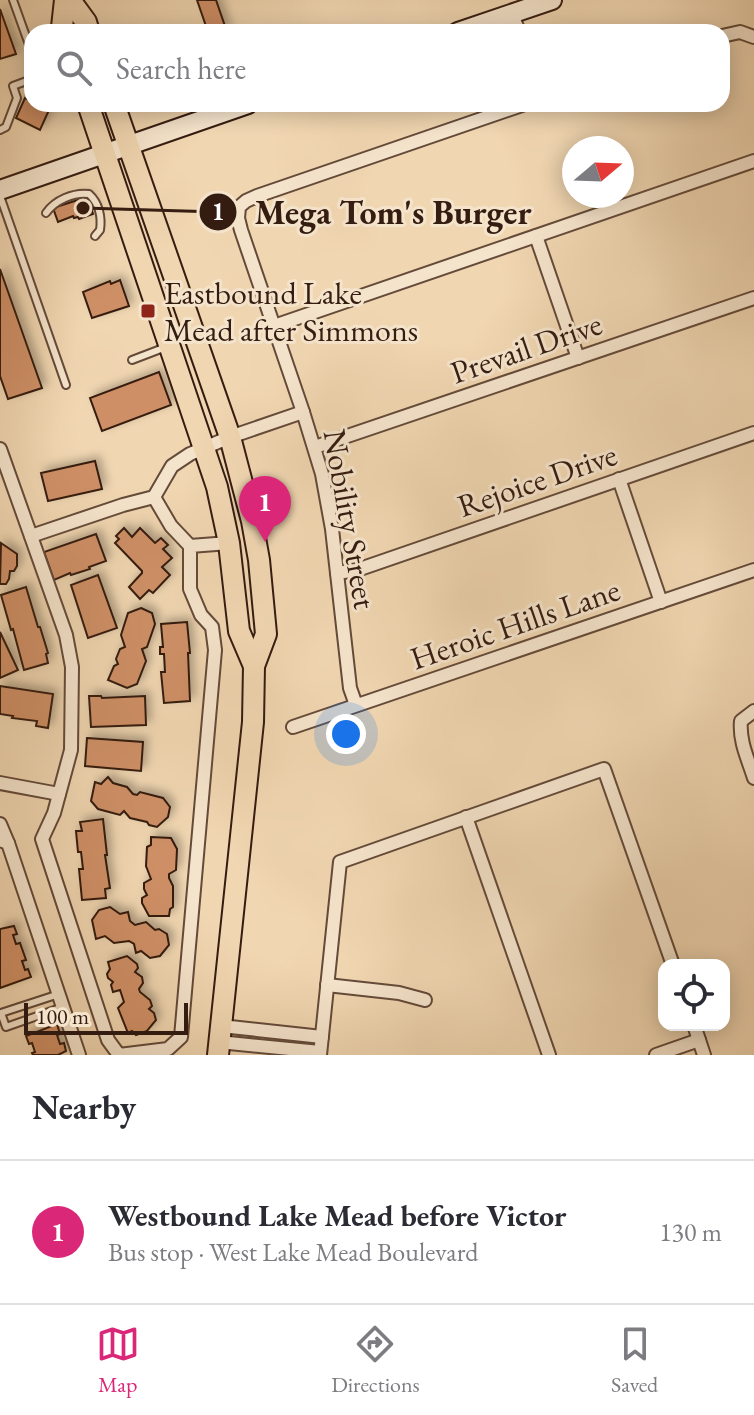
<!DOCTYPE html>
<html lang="en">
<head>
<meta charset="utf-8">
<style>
  body { margin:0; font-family:"EB Garamond",serif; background:#f7f7f7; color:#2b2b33 }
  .controls { position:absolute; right:24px; bottom:24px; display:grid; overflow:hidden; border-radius:16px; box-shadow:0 4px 20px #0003 }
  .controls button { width:72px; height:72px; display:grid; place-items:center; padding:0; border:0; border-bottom:2px solid #e1e1e2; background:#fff; color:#2b2b33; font:40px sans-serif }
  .compass { position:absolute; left:562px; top:136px; width:72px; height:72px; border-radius:50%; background:#fff; box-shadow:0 4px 20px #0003; rotate:71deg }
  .scale { position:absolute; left:24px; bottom:20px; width:164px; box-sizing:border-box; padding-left:8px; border:4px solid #351c11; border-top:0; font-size:22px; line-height:28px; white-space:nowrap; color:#351c11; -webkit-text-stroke:6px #f5e4cc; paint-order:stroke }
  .you { position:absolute; left:346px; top:734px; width:28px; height:28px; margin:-20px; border:6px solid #fff; border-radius:50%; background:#1a73e8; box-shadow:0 0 0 12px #1a73e833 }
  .badge { display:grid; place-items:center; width:52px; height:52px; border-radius:50%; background:#db2777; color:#fff; font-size:26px; font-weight:700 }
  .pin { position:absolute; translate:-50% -66px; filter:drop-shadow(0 2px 4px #0008) }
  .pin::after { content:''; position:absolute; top:42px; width:28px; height:24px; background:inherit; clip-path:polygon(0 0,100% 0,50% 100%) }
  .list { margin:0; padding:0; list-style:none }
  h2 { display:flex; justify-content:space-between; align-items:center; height:104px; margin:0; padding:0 32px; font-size:34px }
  h2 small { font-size:26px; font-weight:400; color:#7c7c81 }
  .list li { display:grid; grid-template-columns:52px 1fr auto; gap:24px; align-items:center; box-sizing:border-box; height:144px; padding:0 32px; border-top:2px solid #e1e1e2 }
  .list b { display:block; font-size:30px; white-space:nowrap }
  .list p { margin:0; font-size:26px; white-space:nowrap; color:#7c7c81 }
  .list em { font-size:26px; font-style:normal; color:#7c7c81 }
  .icon { flex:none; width:44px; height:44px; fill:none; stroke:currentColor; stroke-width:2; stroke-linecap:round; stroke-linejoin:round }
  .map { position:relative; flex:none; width:754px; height:1055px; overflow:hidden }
  .search { position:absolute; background:#fff; box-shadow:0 4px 20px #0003; left:24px; right:24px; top:24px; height:88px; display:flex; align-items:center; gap:20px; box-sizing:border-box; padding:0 28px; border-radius:24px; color:#7c7c81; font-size:30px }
  .sheet { height:248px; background:#fff }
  nav { display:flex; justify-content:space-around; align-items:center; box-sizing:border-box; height:112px; border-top:2px solid #e1e1e2; background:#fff; font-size:22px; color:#7c7c81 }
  nav a { display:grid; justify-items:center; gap:4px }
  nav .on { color:#db2777 }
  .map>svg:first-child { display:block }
</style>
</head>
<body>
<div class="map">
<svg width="754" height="1055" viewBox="0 0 754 1055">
  <defs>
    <filter id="shadow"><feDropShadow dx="4.5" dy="-4.5" stdDeviation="4" flood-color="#0004"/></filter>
  </defs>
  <rect width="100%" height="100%" fill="#f0d6b1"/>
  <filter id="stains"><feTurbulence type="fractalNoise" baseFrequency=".0025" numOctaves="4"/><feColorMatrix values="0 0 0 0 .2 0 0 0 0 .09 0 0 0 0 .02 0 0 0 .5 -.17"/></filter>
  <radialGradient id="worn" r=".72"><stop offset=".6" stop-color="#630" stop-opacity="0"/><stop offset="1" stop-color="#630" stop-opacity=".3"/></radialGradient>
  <g fill="#ce8f66" stroke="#351c11" stroke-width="2" filter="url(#shadow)">
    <path d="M197 0H216L227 32H208Z"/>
    <path d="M0 9 16 54 0 59Z"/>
    <path d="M25 98 32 102V104H37L49 110 40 130 16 118Z"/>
    <path d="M87 197 93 214 79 219 78 217 74 218 73 216 58 222 53 208Z"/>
    <path d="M0 269 42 388 8 399 0 376Z"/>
    <path d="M120 280 129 306 92 318 83 292 110 281 111 284Z"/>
    <path d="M159 372 171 405 102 431 90 398Z"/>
    <path d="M95 461 102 489 48 501 41 473Z"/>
    <path d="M124 528 132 537 140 528 155 543 161 538 168 545 163 549 172 558 162 567 170 575 153 593 149 590 140 599 129 587 142 573V571L115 543 119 539 116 536Z"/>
    <path d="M96 534 106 561 89 567 90 569 71 575 70 573 54 580 44 552Z"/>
    <path d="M1 543 17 554V566L14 571H10L9 579 6 584H0Z"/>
    <path d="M98 575 117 628 88 638 71 585Z"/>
    <path d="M26 587 38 627H40L48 653 46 654 48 663 24 670 13 629 11 630 1 595Z"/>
    <path d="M141 608 152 613 155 624 147 647 142 649 146 661 137 684 127 688 108 680 114 666 118 664 116 659 120 649 125 647 121 635 128 613Z"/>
    <path d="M187 622 190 653H188L190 701 164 703 161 672H165L164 654H160V647H163L161 624Z"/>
    <path d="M0 632 18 670 0 678Z"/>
    <path d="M0 686 53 694 48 728 36 726 37 721 12 718 13 716 0 714Z"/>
    <path d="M89 696H101L102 698 145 696 146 725 91 727Z"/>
    <path d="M87 738 143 742 141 771 85 766Z"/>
    <path d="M108 777 113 783 127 787 133 794 137 795 140 792 163 798 170 807 168 817 157 827 149 825 147 822 130 818 124 811 120 815 98 809 91 801 95 782 101 784Z"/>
    <path d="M103 819 107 855H105L110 888 105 889 106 898 82 900 79 869H83L81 852H78L76 831H82L80 822Z"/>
    <path d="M151 837 171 838 177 849 176 870 169 874V878L173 886V907L170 909 169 916H149L142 903V898L147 895 144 889V883L151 879 146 866 147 847 151 845Z"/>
    <path d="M110 907 120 914 128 912 130 921 135 925 146 922 155 930 159 929 167 934 169 945 160 956 150 958 141 951 136 953 134 944 129 941 114 943 105 936 96 939 92 920 99 910Z"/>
    <path d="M14 926 17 934 13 935 16 944 20 943 26 960 22 961 25 970 28 969 31 977 0 988V929Z"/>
    <path d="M127 956 137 964 138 968 135 972 142 977 143 983 139 989 140 992 150 1000 152 1006 149 1009 154 1013 156 1020 147 1031 136 1035 132 1031 128 1033 118 1008 124 1002 120 990 113 992 111 985 113 982 108 978 107 974 110 969 108 962Z"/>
    <path d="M57 1024 60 1034 57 1035 60 1044 64 1043 66 1051 58 1055H33L32 1053 35 1052 32 1043 29 1044 26 1036Z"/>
  </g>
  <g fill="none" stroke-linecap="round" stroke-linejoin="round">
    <defs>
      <g id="lane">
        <path d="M13 0 32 53"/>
        <path d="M0 130 6 127 17 98 13 86 32 79"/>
        <path d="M0 196 66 385"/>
        <path d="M46 213C55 200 74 192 89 194 99 203 102 217 100 230L95 236"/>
        <path d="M132 360 166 347"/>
        <path d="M59 994 1 1013 6 1027 63 1007"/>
      </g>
      <g id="street">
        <path d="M512 14 519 32"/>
        <path d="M722 36 740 32 754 37"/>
        <path d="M536 236 578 358"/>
        <path d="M274 326 754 161"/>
        <path d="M315 447 754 298"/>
        <path d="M0 449 66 635 72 667 71 750 54 813 42 839 108 1040 119 1055 168 1049 181 1037 215 650 212 627 201 615 190 589V546L229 543"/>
        <path d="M619 479 661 602"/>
        <path d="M154 497 171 526 190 546"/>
        <path d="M31 536 123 505 154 497 172 466 190 454 230 437 303 412"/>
        <path d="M337 573 357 570 754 433"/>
        <path d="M356 705 350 688 332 529 322 474 303 412 241 230 238 218 239 207 246 201 257 196 525 104"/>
        <path d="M754 711 741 721C739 741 748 759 754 778"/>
        <path d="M293 727 754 570"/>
        <path d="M0 783 59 794"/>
        <path d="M466 817 549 1055"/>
        <path d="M0 824 8 843"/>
        <path d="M0 840 8 843 79 1055"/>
        <path d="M327 985 399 993 425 1000"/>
        <path d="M694 1025 704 1055"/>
        <path d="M221 1026 322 1037"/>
        <path d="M219 1042 320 1052"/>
        <path d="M320 1055 340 862 604 769 673 965"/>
        <path d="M656 1055 699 1040"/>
      </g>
      <g id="secondary">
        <path d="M458 32 552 0"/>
        <path d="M0 190 248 104"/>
      </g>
      <g id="primary">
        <path d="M70 0 86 22 89 32"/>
        <path d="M64 32 62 27 65 0"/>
        <path d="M88 104 217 487 229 543 239 631 254 666"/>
        <path d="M114 104 230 437 252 521 259 560 266 634 254 666 253 722 249 760 218 1055"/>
      </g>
    </defs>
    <use href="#lane" stroke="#644a39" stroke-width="10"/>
    <use href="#street" stroke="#644a39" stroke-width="16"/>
    <use href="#secondary" stroke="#351c11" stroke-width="22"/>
    <use href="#primary" stroke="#351c11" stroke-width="24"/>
    <use href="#lane" stroke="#f5e4cc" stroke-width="6"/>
    <use href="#street" stroke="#f5e4cc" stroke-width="12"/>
    <use href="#secondary" stroke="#f5e4cc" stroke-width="18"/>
    <use href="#primary" stroke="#f0d6b1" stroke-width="20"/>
  </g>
  <rect fill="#8f2418" stroke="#f5e4cc" stroke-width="3" x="140" y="303" width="16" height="16" rx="4"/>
  <g text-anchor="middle" stroke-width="6" stroke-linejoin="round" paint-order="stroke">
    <g font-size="32" fill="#351c11" stroke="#f5e4cc" text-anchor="start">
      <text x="164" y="304">Eastbound Lake<tspan x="164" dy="37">Mead after Simmons</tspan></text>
    </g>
    <g font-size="32" fill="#351c11" stroke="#f5e4cc">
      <text transform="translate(526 348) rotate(-19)" y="11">Prevail Drive</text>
      <text transform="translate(537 480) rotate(-19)" y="11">Rejoice Drive</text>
      <text transform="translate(350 519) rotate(80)" y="11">Nobility Street</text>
      <text transform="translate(515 624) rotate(-19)" y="11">Heroic Hills Lane</text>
    </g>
  </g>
  <path fill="none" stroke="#351c11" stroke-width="3" d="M83 208L218 212"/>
  <g fill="#351c11" stroke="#f5e4cc" stroke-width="3">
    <circle cx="83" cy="208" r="8"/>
    <circle cx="218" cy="212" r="20"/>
  </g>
  <g font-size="24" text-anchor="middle" font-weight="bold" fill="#fff">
    <text x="218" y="220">1</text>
  </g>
  <g font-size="34" text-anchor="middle" font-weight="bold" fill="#351c11" stroke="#f5e4cc" stroke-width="6" stroke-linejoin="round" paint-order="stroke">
    <text x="393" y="224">Mega Tom's Burger</text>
  </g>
  <rect width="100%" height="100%" filter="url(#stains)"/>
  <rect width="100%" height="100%" fill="url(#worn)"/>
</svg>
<div class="controls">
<button><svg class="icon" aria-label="locate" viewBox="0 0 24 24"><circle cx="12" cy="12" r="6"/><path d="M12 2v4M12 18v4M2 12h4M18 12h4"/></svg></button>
</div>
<svg class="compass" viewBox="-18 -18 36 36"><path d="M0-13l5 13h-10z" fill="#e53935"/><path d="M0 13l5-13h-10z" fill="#7c7c81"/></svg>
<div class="scale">100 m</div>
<div class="you"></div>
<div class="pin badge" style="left:265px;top:542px">1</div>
<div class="search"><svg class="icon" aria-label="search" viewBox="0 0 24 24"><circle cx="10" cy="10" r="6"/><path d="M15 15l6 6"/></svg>Search here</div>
</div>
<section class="sheet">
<h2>Nearby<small></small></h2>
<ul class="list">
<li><span class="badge">1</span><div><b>Westbound Lake Mead before Victor</b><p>Bus stop · West Lake Mead Boulevard</p></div><em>130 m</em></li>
</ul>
</section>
<nav>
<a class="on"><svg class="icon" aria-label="map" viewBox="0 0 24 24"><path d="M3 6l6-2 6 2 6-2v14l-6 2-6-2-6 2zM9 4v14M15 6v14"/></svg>Map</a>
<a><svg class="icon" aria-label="directions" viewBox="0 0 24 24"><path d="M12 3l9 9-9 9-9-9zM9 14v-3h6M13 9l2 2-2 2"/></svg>Directions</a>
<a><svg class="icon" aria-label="saved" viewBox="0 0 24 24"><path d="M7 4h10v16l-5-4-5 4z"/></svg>Saved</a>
</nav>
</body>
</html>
